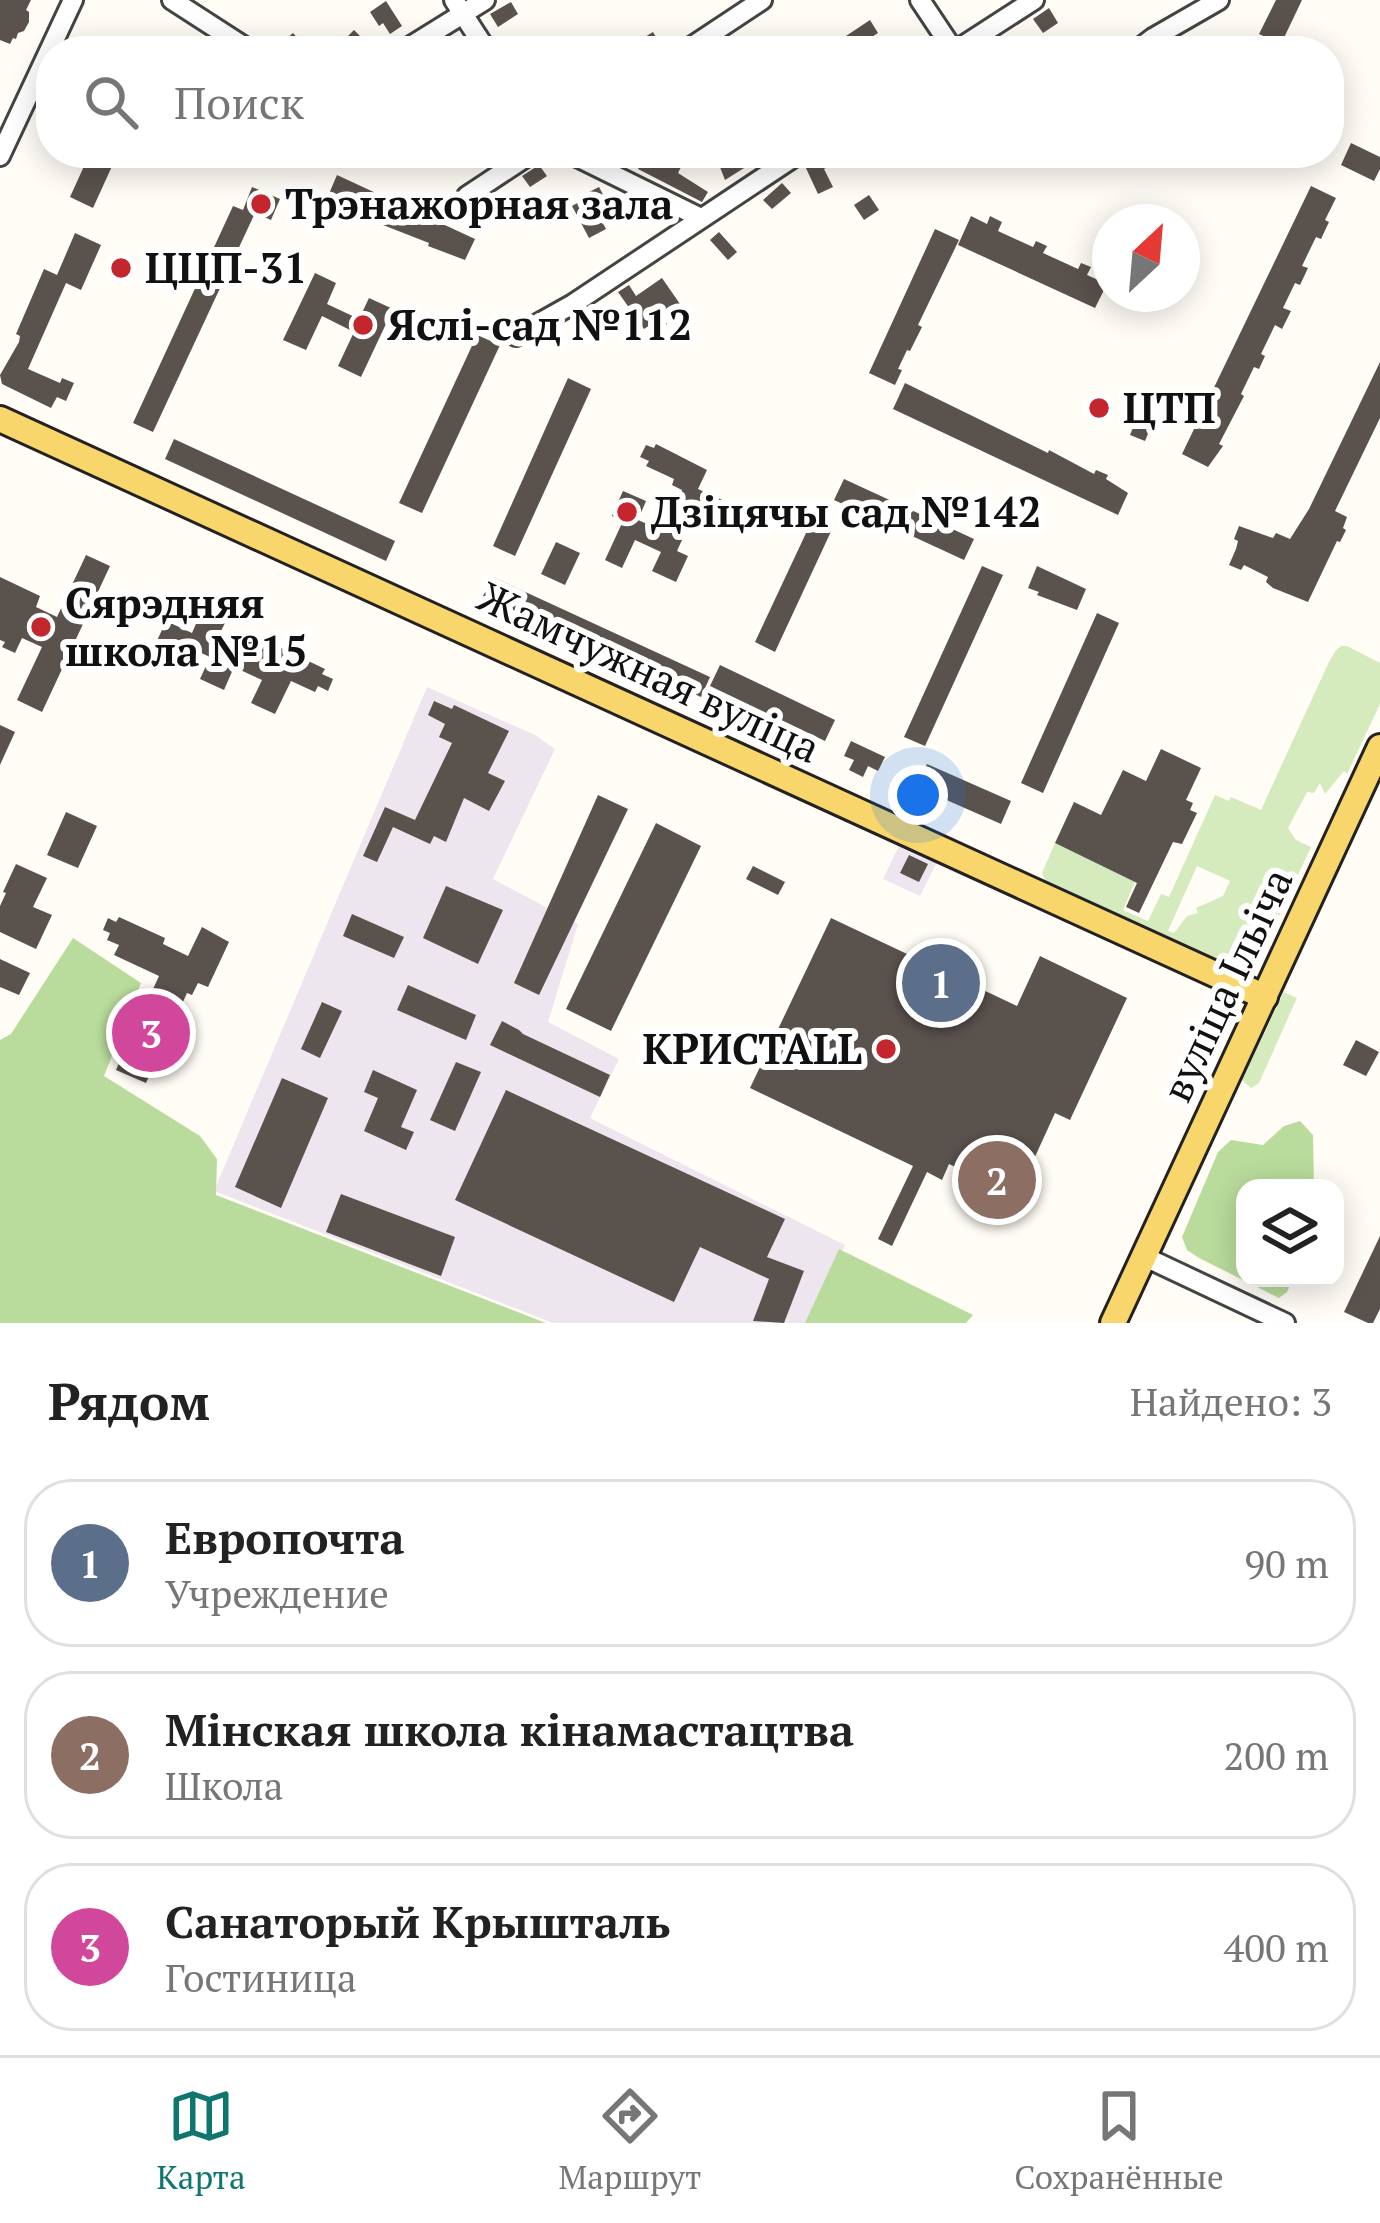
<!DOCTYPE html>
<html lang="ru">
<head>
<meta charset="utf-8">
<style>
  body { margin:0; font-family:"PT Serif",serif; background:#f6f6f6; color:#222 }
  .controls { position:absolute; right:36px; bottom:36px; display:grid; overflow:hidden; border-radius:24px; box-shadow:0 6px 30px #0003 }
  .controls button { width:108px; height:108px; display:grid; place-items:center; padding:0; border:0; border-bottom:3px solid #e0e0e0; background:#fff; color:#222; font:60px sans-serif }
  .compass { position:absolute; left:1092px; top:204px; width:108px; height:108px; border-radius:50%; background:#fff; box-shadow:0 6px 30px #0003; rotate:26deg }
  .you { position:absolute; left:918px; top:795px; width:42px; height:42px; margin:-30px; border:9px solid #fff; border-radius:50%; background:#1a73e8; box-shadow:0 0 0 18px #1a73e833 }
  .badge { display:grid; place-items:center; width:78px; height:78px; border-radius:50%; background:#0f766e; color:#fff; font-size:39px; font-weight:700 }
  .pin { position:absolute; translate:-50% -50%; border:6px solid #fff; box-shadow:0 3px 12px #0006 }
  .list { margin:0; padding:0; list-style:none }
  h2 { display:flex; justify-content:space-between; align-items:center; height:156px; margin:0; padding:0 48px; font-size:51px }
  h2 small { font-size:39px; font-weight:400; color:#767676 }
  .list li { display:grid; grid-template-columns:78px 1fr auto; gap:36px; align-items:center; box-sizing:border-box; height:168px; margin:0 24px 24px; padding:0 24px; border:3px solid #e0e0e0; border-radius:48px }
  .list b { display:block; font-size:45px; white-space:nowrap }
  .list p { margin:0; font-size:39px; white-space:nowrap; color:#767676 }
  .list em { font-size:39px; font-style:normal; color:#767676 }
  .icon { flex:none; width:66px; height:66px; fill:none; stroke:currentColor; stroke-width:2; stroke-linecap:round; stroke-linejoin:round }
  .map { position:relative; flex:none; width:1380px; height:1323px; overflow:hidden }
  .search { position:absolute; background:#fff; box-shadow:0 6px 30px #0003; left:36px; right:36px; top:36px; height:132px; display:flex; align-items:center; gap:30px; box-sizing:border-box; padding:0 42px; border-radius:48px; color:#767676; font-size:45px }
  .sheet { height:732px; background:#fff }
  nav { display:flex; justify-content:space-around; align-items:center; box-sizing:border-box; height:168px; border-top:3px solid #e0e0e0; background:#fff; font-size:33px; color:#767676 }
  nav a { display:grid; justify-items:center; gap:6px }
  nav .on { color:#0f766e }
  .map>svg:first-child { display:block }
</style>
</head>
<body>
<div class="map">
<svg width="1380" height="1323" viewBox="0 0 1380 1323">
  <rect width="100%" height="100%" fill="#fffdf5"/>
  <g fill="#eee6ef">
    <path d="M427 687 535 735 555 749 493 879 578 924 548 1022 619 1059 590 1118 845 1245 809 1323H553L214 1191Z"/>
    <path d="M900 844 937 862 920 896 883 879Z"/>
  </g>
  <g fill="#d5ebbd" fill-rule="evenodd">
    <path d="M1341 646H1347L1380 663V704L1347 774 1344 771 1325 794 1320 783 1314 793 1307 792 1288 828 1296 840 1311 847 1257 964 1249 951 1242 965 1234 962 1230 970 1046 883 1042 873 1055 843 1135 882 1123 910 1148 921 1161 894 1169 897 1215 795 1229 801 1231 797 1261 810 1328 664 1336 650ZM1197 866 1230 881 1223 896 1196 908 1198 913 1187 916 1174 933 1168 931Z"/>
    <path d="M1284 992 1297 998 1259 1083 1251 1088 1242 1080Z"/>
  </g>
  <g fill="#b9dc9c">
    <path d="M73 938 141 983 104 1076 200 1136 217 1159 216 1195 546 1323H0V1040L11 1034Z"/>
    <path d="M1300 1121 1313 1135 1314 1188H1245V1278H1293L1287 1292 1279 1298 1199 1258 1187 1250 1182 1237 1218 1152 1231 1140 1263 1145 1284 1126Z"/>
    <path d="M839 1249 973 1315 966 1323H805Z"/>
  </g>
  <g fill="#5a524d">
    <path d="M0 0H31L26 10 29 12V22L24 31 18 33 16 39 13 38 10 44 0 40Z"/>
    <path d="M1276 0H1302L1281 44 1259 34Z"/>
    <path d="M386 1 402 26 390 34 383 23 379 26 370 12Z"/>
    <path d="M511 2 518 14 498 27 490 14Z"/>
    <path d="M1049 8 1058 23 1043 33 1033 19Z"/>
    <path d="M870 20 878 33 850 51H813L839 38 840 40Z"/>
    <path d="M354 30 375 51H353L343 41Z"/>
    <path d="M653 32 660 44 648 51H622Z"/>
    <path d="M293 33 309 51H284L279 45Z"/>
    <path d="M1351 143 1380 157V169L1374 181 1341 165Z"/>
    <path d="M90 153H118L93 208 70 197Z"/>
    <path d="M640 153H663L683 163 678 173 708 192 702 202 638 169 641 163 637 161Z"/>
    <path d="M739 153H768L725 180 718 162 728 155 733 162 741 156Z"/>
    <path d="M830 153H851L824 169 833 187 818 194 805 166Z"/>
    <path d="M539 165 547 176 530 187 522 176Z"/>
    <path d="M337 175 475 239 465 260 428 246 429 243 383 225 384 222 338 203 339 200 328 196Z"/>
    <path d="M782 183 791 193 772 209 763 200Z"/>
    <path d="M1311 186 1336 198 1325 220 1329 222 1321 239 1316 237 1302 266 1308 268 1300 285 1295 283 1283 308 1291 311 1282 329 1275 325 1261 354 1265 356 1259 369 1254 367 1241 394 1244 396 1219 444 1223 446 1208 467 1182 454Z"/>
    <path d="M252 187 280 199 271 220 255 213 153 432 133 423 233 206 243 210Z"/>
    <path d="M599 187 609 206 597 212 606 229 589 238 572 206 579 202 577 198Z"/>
    <path d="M869 195 879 210 864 220 854 205Z"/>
    <path d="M971 216 987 224 990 216 1002 222 998 231 1033 247 1036 241 1047 246 1043 253 1078 269 1081 263 1091 267 1087 275 1107 284 1095 308 958 245Z"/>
    <path d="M935 229 959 240 918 325 922 327 910 351 907 350 898 369 902 370 895 385 869 373Z"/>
    <path d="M719 232 737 252 728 260 710 240Z"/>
    <path d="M75 233 101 245 81 290 66 283 28 369 60 383 62 378 74 383 66 401 57 397 51 408 2 384 0 375 19 342 20 336 16 334 44 269 57 275Z"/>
    <path d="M315 273 336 283 327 304 359 319 369 298 393 309 361 377 338 366 354 332 322 316 306 350 283 340Z"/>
    <path d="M662 278 680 304 662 317 667 324 658 330 653 323 644 329 618 292 629 285 636 296Z"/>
    <path d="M477 335 500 345 422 513 399 503Z"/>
    <path d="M1380 362V418L1335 511 1347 517 1343 528 1346 530 1340 542 1337 541 1308 602 1273 588 1266 582 1268 577 1244 565 1241 570 1229 565 1236 549 1238 541 1234 539 1239 526 1273 538 1276 533 1290 539 1309 509Z"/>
    <path d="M568 378 591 389 515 556 493 546Z"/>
    <path d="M905 383 1048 453 1049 450 1094 474 1096 470 1108 475 1106 479 1128 493 1118 515 893 409Z"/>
    <path d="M1137 418 1152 424 1145 441 1130 435Z"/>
    <path d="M174 439 395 541 386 561 165 459Z"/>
    <path d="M656 444 707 470 698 489 731 504 723 521 696 509 677 551 688 556 676 582 652 571 661 552 635 540 622 568 605 560 623 521 612 516 623 491 646 501 638 520 663 531 682 490 672 485 674 479 646 466 649 461 640 457 646 445 654 448Z"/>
    <path d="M844 479 974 539 964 560 834 500Z"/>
    <path d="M814 516 834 525 775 652 755 642Z"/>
    <path d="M556 542 580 553 565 585 541 574Z"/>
    <path d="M86 555 110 566 42 712 17 700 42 647 22 638 15 653 2 647 5 642 0 640V577L40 596 36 607 57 617Z"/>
    <path d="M982 566 1003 575 925 746 904 737Z"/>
    <path d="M1037 566 1086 589 1077 610 1037 595 1039 592 1028 588Z"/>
    <path d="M493 577 710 677 701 697 483 596Z"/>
    <path d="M202 610 226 621 215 643 242 656 252 634 325 669 322 674 333 679 328 691 318 686 315 692 291 681 275 714 251 703 262 680 234 667 224 690 200 679 210 657 184 645 173 667 150 656 166 621 192 633Z"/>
    <path d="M1097 613 1119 623 1043 793 1021 783Z"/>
    <path d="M720 665 835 720 825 741 710 686Z"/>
    <path d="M434 701 452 709 454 705 509 731 488 773 505 781 489 811 464 798 446 842 434 836 430 844 393 827 377 862 363 856 385 807 415 820 452 743 439 737 445 724 428 715Z"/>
    <path d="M0 725 15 732 0 765Z"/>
    <path d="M851 741 885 757 878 771 868 766 863 777 849 770 854 760 844 756Z"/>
    <path d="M1161 749 1201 768 1186 800 1193 803 1190 810 1197 813 1182 844 1173 842 1139 913 1126 907 1137 883 1055 843 1074 802 1101 815 1123 770 1146 781Z"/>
    <path d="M927 764 1011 801 1001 824 917 787Z"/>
    <path d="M598 795 628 809 539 995 514 983Z"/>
    <path d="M66 812 97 826 78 868 47 855Z"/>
    <path d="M656 823 701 846 611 1031 566 1009Z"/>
    <path d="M909 855 928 864 919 882 900 873Z"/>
    <path d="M16 864 47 878 33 907 52 915 36 949 0 932V906L6 893 3 892Z"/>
    <path d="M753 866 785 882 778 895 746 879Z"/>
    <path d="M446 886 503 910 478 964 423 938Z"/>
    <path d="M352 914 404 937 394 958 343 936Z"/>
    <path d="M119 917 165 938 163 944 188 956 202 927 229 942 208 987 198 983 192 995 187 993 146 1083 116 1070 159 976 114 955 119 945 107 940 110 933 103 930 108 918 116 922Z"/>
    <path d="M831 918 1017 1006 1040 956 1127 998 1070 1120 1055 1113 1006 1220 968 1202 979 1178 949 1164 942 1180 927 1172 892 1246 878 1239 913 1166 750 1088Z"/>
    <path d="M0 959 30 973 19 995 0 987Z"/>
    <path d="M408 985 476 1015 466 1040 397 1010Z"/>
    <path d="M322 1002 342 1011 320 1058 301 1049Z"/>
    <path d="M502 1021 519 1030 523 1034 610 1075 600 1097 490 1045Z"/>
    <path d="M1356 1040 1379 1052 1366 1076 1343 1065Z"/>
    <path d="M456 1062 481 1072 455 1131 430 1120Z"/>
    <path d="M373 1070 417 1090 401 1127 414 1132 406 1150 364 1131 378 1098 364 1092Z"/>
    <path d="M282 1078 328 1098 281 1208 235 1187Z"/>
    <path d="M506 1090 785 1219 767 1257 804 1271 784 1323 753 1321 769 1279 700 1247 674 1302 455 1200Z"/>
    <path d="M341 1194 455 1237 441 1276 326 1232Z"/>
    <path d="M1380 1236V1309L1373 1323H1368L1344 1312Z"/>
  </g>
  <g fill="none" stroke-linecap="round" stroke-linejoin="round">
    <defs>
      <g id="minor">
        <path d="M172 0 251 51"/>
        <path d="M454 0 487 51"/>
        <path d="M920 0 954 51"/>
        <path d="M403 51 485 0"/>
        <path d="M685 51 762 0"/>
        <path d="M955 51 1034 0"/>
        <path d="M1136 51 1153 38 1219 0"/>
        <path d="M569 153 701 218"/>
        <path d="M0 156 73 0"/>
        <path d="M467 196 532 153"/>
        <path d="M516 336 573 304 800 153"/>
        <path d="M1143 1256 1285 1323"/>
      </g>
      <g id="major">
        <path d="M0 419 1265 997"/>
        <path d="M1113 1323 1380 747"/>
      </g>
    </defs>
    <use href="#minor" stroke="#444" stroke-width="24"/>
    <use href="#major" stroke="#222" stroke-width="30"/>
    <use href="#minor" stroke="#fff" stroke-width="18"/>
    <use href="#major" stroke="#f9d66b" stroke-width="24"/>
  </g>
  <g fill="#c4262e" stroke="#fff" stroke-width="4.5">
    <circle cx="261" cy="204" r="12"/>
    <circle cx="121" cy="268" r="12"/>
    <circle cx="363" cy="325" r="12"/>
    <circle cx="1099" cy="408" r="12"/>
    <circle cx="627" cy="512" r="12"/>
    <circle cx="41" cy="627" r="12"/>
    <circle cx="886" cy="1049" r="12"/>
  </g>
  <g text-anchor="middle" stroke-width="12" stroke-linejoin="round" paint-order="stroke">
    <g font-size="42" font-weight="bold" fill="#111" stroke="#fff" text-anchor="start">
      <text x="285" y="219">Трэнажорная зала</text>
      <text x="145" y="283">ЦЦП-31</text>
      <text x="387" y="340">Яслі-сад №112</text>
      <text x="1123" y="423">ЦТП</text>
      <text x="651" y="527">Дзіцячы сад №142</text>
      <text x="65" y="618">Сярэдняя<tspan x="65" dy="48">школа №15</tspan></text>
      <text x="862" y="1064" text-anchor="end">КРИСТАLL</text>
    </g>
    <g font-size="42" fill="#111" stroke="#fff">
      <text transform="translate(649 672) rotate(25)" y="15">Жамчужная вуліца</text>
      <text transform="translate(1227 985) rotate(-65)" y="15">вуліца Ільіча</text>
    </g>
  </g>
</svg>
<div class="controls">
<button><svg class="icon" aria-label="layers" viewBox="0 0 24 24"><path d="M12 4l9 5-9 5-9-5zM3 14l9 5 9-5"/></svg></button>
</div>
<svg class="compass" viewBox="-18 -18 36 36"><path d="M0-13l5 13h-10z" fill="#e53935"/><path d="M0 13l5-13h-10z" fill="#767676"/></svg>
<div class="you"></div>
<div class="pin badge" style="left:941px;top:983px;background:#5c6f8a">1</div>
<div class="pin badge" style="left:997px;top:1180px;background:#8d6e63">2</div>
<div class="pin badge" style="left:151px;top:1033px;background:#d1479c">3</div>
<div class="search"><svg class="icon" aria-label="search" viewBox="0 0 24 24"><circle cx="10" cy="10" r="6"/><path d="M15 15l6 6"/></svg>Поиск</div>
</div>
<section class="sheet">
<h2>Рядом<small>Найдено: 3</small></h2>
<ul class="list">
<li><span class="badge" style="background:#5c6f8a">1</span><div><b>Европочта</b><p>Учреждение</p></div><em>90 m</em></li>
<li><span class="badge" style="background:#8d6e63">2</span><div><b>Мінская школа кінамастацтва</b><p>Школа</p></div><em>200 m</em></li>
<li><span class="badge" style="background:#d1479c">3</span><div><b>Санаторый Крышталь</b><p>Гостиница</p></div><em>400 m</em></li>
</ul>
</section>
<nav>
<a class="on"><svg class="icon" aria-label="map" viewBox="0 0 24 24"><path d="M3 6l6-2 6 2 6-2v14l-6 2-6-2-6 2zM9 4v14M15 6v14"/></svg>Карта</a>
<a><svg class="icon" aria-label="directions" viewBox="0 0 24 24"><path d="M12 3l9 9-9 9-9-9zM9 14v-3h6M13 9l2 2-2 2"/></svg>Маршрут</a>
<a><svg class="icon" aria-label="saved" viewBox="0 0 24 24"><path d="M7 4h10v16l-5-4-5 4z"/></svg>Сохранённые</a>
</nav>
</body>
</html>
